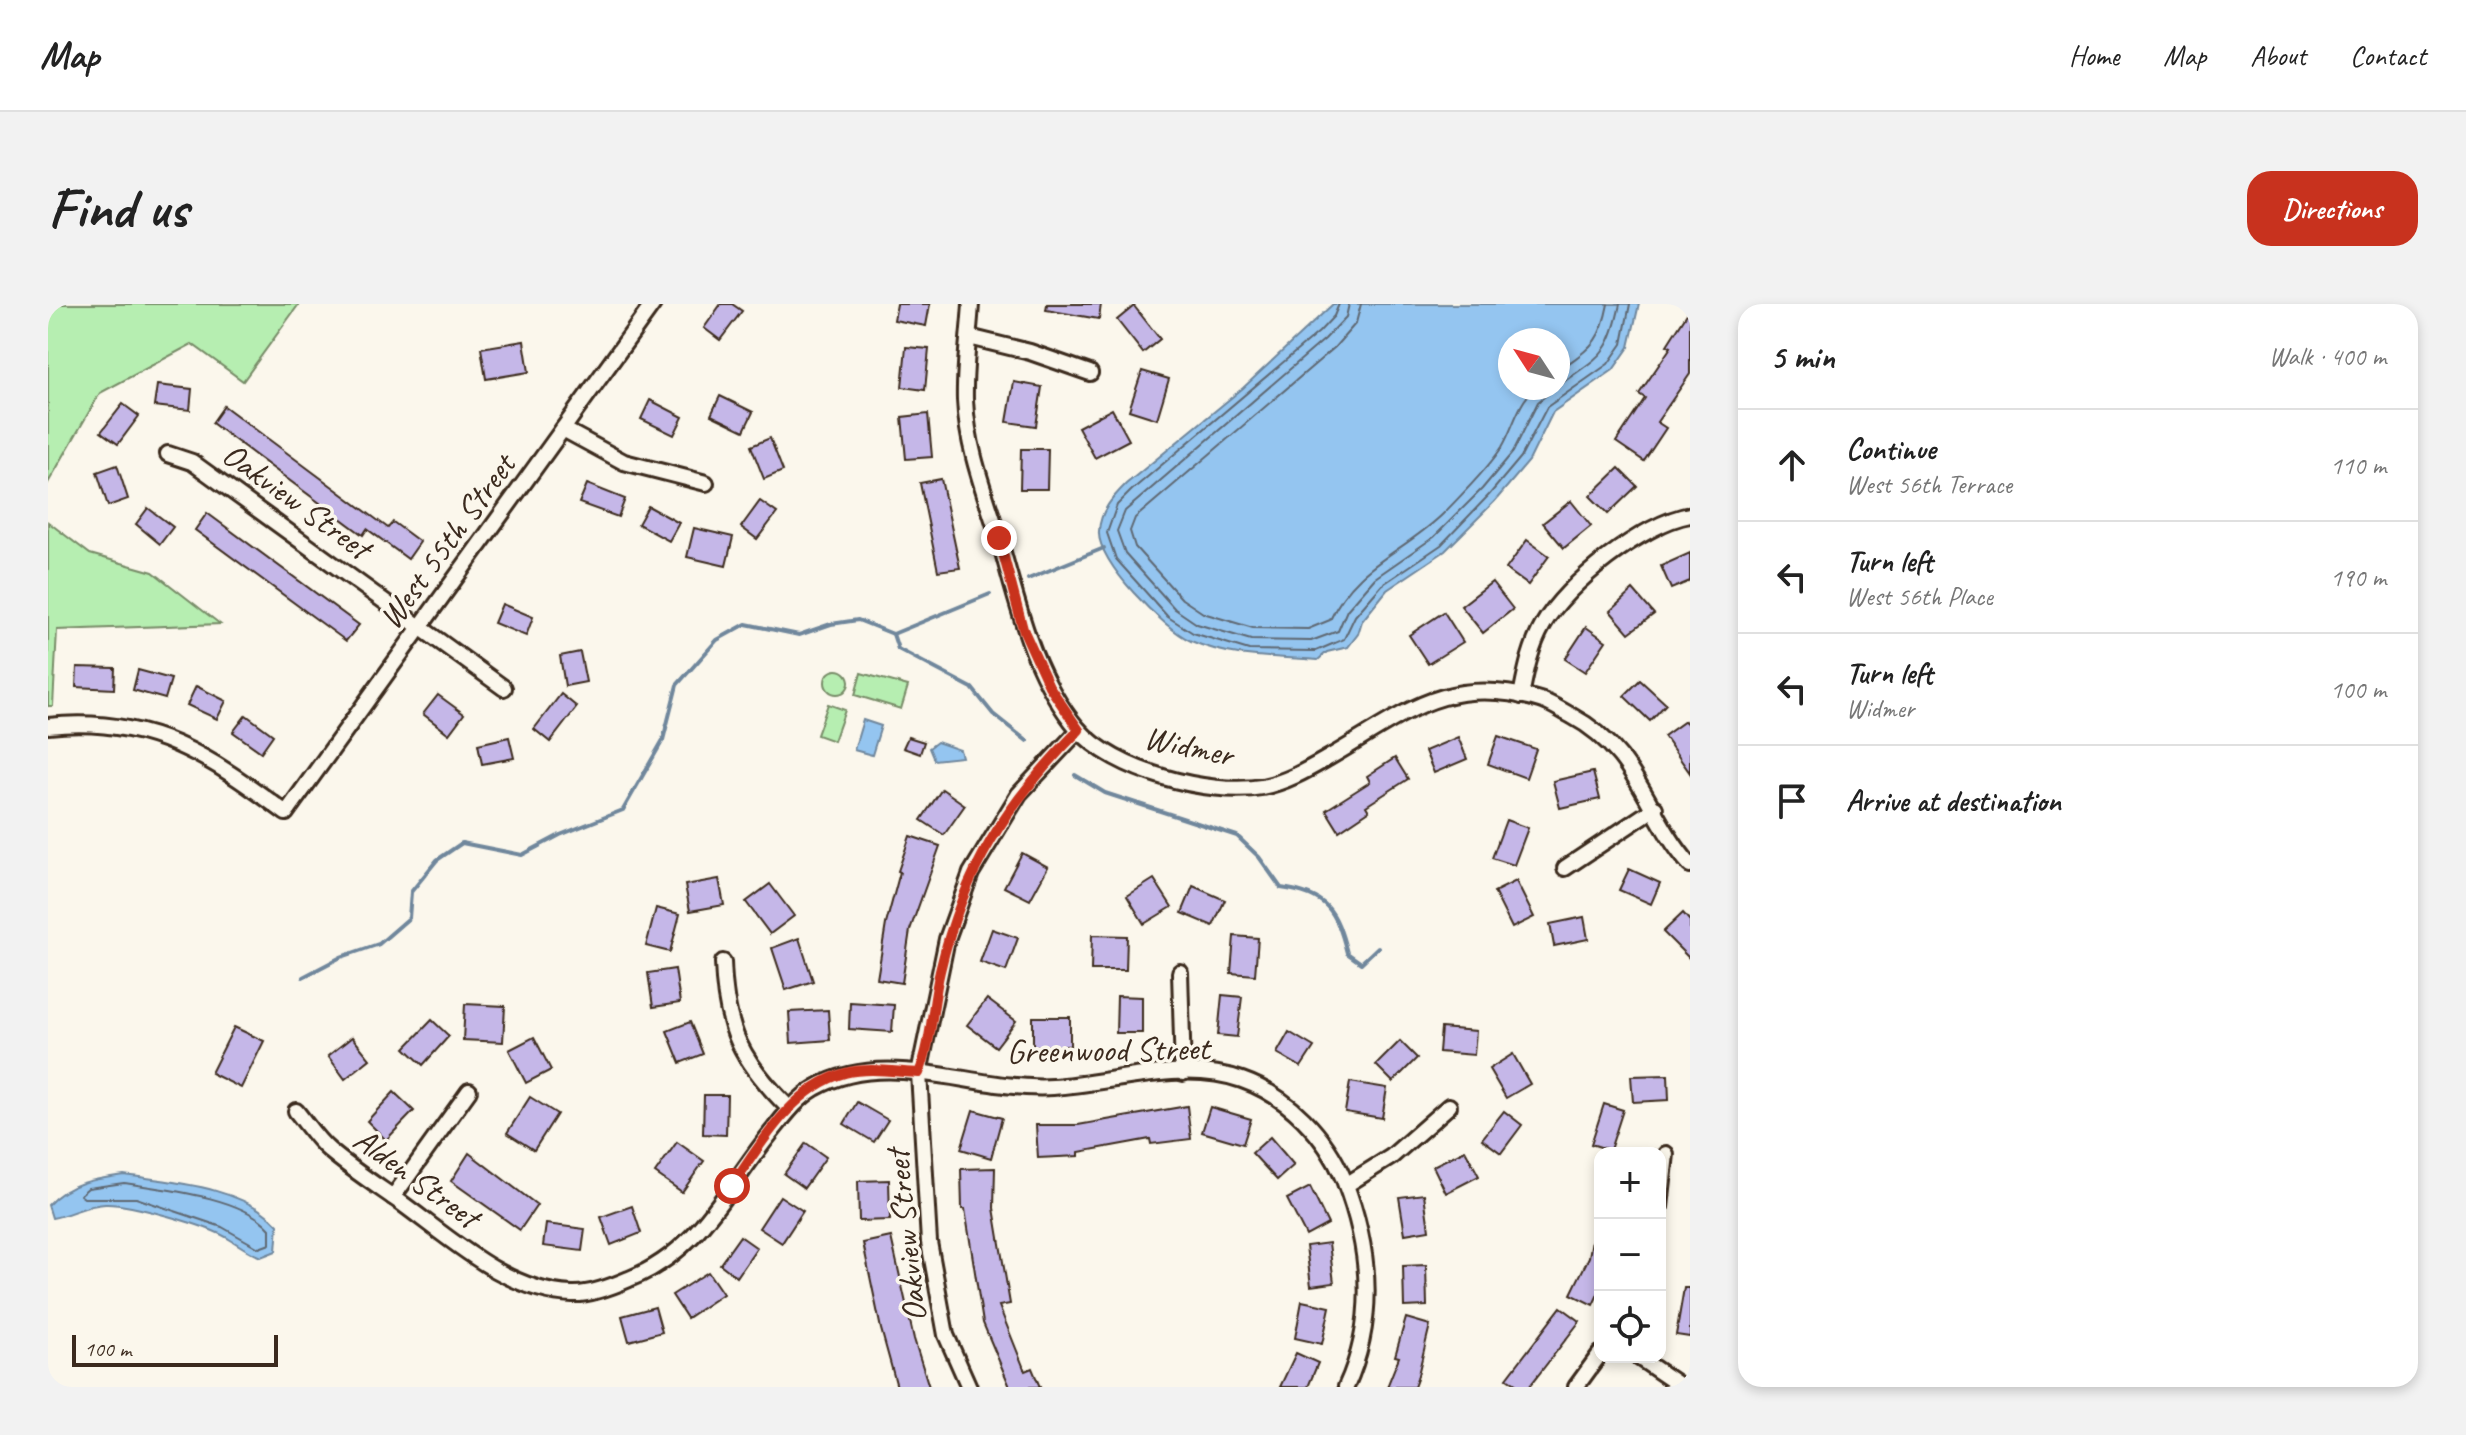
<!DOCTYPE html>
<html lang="en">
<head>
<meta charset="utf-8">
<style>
  body { margin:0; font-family:Caveat,sans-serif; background:#f2f2f2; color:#222 }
  .controls { position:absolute; right:24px; bottom:24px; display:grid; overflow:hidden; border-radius:16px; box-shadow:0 4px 12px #0003 }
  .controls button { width:72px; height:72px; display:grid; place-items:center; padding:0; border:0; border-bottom:2px solid #e0e0e0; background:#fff; color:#222; font:40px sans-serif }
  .compass { position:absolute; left:1450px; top:24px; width:72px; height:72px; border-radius:50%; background:#fff; box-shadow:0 4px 12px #0003; rotate:306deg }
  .scale { position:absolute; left:24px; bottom:20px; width:206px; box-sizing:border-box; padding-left:8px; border:4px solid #3b2a1e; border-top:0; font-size:22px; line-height:28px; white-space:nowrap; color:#3b2a1e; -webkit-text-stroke:6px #fbf7ec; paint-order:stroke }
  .stop { position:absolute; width:24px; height:24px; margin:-18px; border:6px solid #c8321e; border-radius:50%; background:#fff }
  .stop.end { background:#c8321e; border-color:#fff; box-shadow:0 2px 8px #0008 }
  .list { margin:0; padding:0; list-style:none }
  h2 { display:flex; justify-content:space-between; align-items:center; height:104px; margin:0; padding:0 32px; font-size:34px }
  h2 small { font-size:26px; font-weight:400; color:#767676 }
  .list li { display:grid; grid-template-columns:52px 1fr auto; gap:24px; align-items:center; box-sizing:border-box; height:112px; padding:0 32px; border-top:2px solid #e0e0e0 }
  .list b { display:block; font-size:30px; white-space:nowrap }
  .list p { margin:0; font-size:26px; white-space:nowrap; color:#767676 }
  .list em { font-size:26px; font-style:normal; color:#767676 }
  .icon { flex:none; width:44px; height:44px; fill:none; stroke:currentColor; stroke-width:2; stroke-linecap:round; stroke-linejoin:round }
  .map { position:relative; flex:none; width:1642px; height:1083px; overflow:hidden; border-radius:24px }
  header { display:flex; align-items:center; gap:48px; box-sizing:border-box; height:112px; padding:0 40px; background:#fff; border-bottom:2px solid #e0e0e0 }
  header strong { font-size:38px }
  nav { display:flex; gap:44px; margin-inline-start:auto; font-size:28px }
  .intro { display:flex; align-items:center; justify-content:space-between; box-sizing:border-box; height:192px; padding:0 48px }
  h1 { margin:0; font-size:56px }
  .button { padding:20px 36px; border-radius:24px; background:#c8321e; color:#fff; font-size:28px; font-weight:700 }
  main { display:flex; gap:48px; padding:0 48px }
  aside { flex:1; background:#fff; border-radius:24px; box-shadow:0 4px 12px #0003 }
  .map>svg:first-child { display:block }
</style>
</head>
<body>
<header>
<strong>Map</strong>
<nav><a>Home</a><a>Map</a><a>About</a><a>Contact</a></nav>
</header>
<div class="intro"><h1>Find us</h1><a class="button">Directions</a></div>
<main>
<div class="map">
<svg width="1642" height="1083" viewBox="0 0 1642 1083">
  <rect width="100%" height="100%" fill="#fbf7ec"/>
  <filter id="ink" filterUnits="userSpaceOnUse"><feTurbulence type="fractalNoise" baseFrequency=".0125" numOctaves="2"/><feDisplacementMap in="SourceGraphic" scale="16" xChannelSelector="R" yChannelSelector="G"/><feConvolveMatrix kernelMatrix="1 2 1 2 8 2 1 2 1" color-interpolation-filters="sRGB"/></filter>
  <g filter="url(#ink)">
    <g fill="#b6eeb1" stroke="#788c68" stroke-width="2">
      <path d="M0 0H251L195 77 144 40 52 89 0 179Z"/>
      <path d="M0 218 42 250 105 268 172 320 9 326 5 402H0Z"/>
      <circle cx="789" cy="378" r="12"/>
      <path d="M813 369 860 382 853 405 807 391Z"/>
      <path d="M780 400 797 406 786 437 769 431Z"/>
    </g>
    <g fill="#94c5f0" stroke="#70879c" stroke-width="2" fill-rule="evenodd">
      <path d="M1285 0H1591L1581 43 1565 66 1505 108 1481 157 1447 197 1397 247 1339 286 1314 317 1310 330 1300 343 1279 348 1270 356C1226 352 1185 355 1143 337 1116 325 1048 257 1051 227 1052 207 1065 193 1078 180L1195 84ZM1510 36V84H1462V36Z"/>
      <path d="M815 416 833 422 824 451 806 446Z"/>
      <path d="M889 438 912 446 914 453 886 456 881 444Z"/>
      <path d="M76 871C125 878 195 883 230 921L228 947 213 953C200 948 193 942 181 935 162 922 80 899 57 900 36 901 23 911 4 914L0 901C20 878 48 875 76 871Z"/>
    </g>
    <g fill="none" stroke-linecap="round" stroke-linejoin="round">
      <g stroke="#5f6872" stroke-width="2">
        <path d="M1291 0 1286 12 1271 28 1084 186 1069 201 1059 229 1068 255 1120 313 1145 329 1201 346 1268 347 1296 335 1307 312 1334 281 1393 241 1441 191 1473 153 1499 103 1560 60 1574 40 1582 0"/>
        <path d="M1301 0 1298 13 1277 35 1077 207 1069 227 1077 249 1127 305 1149 320 1203 336 1263 337 1290 327 1299 306 1327 274 1386 233 1434 185 1465 148 1490 98 1507 84"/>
        <path d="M1313 0 1308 19 1286 44 1087 214 1082 227 1087 243 1134 295 1155 309 1205 324 1260 325 1282 316C1308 259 1356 249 1397 208 1416 188 1439 166 1454 143 1466 123 1469 100 1487 84"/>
        <path d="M1510 67C1542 43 1552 41 1560 0"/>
        <path d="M1510 82C1551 51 1561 54 1572 0"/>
        <path d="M76 879C116 885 195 893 222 925V940L211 944 174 923 88 894H36L32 891 40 884Z"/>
      </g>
      <g stroke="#70879c" stroke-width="4">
        <path d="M980 275 1056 244"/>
        <path d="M845 330 850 345 924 384 945 410 979 437"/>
        <path d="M1027 471 1057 489 1189 532 1211 553 1233 584C1279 590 1288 606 1299 649L1313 659 1330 643"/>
        <path d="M255 673 293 653 331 640 361 614 363 588 389 556 414 539 474 551 512 531 575 506 615 436 629 381 669 336 698 320 751 331 783 320 810 316 845 330 942 290"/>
      </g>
    </g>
    <g fill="#c5b7e8" stroke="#3b2a1e" stroke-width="2">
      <path d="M673 0H684L694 7 672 36 656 24Z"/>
      <path d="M849 0H882L878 22 846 16Z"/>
      <path d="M999 0H1053L1051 15 998 6Z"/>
      <path d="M1086 2 1112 35 1095 49 1069 16Z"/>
      <path d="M1642 5V70L1609 118 1618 124 1596 157 1568 138 1597 94 1591 90 1623 43 1619 41Z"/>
      <path d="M476 37 481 68 438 75 433 44Z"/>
      <path d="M858 43 881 45 877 86 854 83Z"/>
      <path d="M1094 67 1121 75 1109 115 1081 106Z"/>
      <path d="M966 78 994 83 988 122 959 118Z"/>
      <path d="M109 81 144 85 142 106 106 102Z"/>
      <path d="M672 92 705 108 696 127 663 111Z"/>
      <path d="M602 96 635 113 626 131 593 115Z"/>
      <path d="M75 100 91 112 70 140 53 128Z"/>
      <path d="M176 102 340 224 345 218 372 238 360 255 319 225 315 231 164 119Z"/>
      <path d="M1064 105 1081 136 1047 154 1030 123Z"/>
      <path d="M880 110 884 153 858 155 854 113Z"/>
      <path d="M722 134 735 167 716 175 703 142Z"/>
      <path d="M973 145H1000L999 185H972Z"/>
      <path d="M69 161 80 195 60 202 49 168Z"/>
      <path d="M1571 164 1589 182 1560 210 1542 192Z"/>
      <path d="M893 175 912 264 890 267 872 179Z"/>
      <path d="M539 180 577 195 570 213 531 199Z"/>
      <path d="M712 197 729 209 709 235 693 223Z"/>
      <path d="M1523 197 1543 222 1516 244 1495 219Z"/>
      <path d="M600 202 631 219 621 237 590 220Z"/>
      <path d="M100 204 125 223 112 240 88 220Z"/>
      <path d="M159 209 311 321 298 337 147 226Z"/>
      <path d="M646 224 685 233 678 262 639 253Z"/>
      <path d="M1479 236 1501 252 1480 281 1458 265Z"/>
      <path d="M1642 249V277L1623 285 1613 262Z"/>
      <path d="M1444 278 1465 305 1435 329 1413 302Z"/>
      <path d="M1585 286 1606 310 1581 329 1562 307Z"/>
      <path d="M454 300 485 313 478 332 446 319Z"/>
      <path d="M1396 308 1415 338 1380 360 1361 331Z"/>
      <path d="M1538 323 1558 337 1537 368 1517 355Z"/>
      <path d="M532 348 538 378 517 382 512 352Z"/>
      <path d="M29 363 67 364 66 385 28 383Z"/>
      <path d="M90 366 123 375 117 395 85 386Z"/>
      <path d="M1592 376 1618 400 1602 417 1576 392Z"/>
      <path d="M148 382 178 397 169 415 139 401Z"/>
      <path d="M513 390 529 403 502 438 486 425Z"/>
      <path d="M390 391 416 410 401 430 375 410Z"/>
      <path d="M198 411 225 431 213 448 185 428Z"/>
      <path d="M1637 417 1642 424V469L1616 432Z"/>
      <path d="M1450 432 1488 445 1478 474 1440 460Z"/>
      <path d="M461 433 466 454 434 460 430 440Z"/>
      <path d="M860 433 876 438 872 450 855 444Z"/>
      <path d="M1410 433 1419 455 1386 469 1377 447Z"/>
      <path d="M1347 454 1360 475 1318 502 1321 507 1291 527 1278 506 1322 478 1319 472Z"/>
      <path d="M1545 468 1552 495 1512 504 1505 477Z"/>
      <path d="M894 485 917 501 896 531 873 516Z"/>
      <path d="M1458 516 1480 524 1466 561 1444 554Z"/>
      <path d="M862 532 892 542 862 626 854 679 829 675 838 620 852 568 850 567Z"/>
      <path d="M974 549 1000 563 982 596 956 583Z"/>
      <path d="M1581 565 1612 579 1603 600 1571 586Z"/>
      <path d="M671 575 676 601 642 607 637 581Z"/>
      <path d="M1106 575 1124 603 1096 620 1079 592Z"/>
      <path d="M1468 577 1486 613 1464 624 1446 588Z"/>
      <path d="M722 580 746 612 722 630 698 598Z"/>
      <path d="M1145 582 1177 596 1165 622 1134 609Z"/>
      <path d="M608 604 632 610 622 648 598 642Z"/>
      <path d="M1635 609 1642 617V655L1615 628Z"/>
      <path d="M1536 613 1540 635 1506 642 1502 620Z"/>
      <path d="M944 625 970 634 958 667 932 658Z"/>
      <path d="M1044 631 1079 632 1078 666H1043Z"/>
      <path d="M1186 632 1210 634 1207 671 1183 669Z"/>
      <path d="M751 634 765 677 738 686 724 644Z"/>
      <path d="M627 665 632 699 605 703 600 669Z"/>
      <path d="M1174 691 1194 693 1189 733 1170 731Z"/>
      <path d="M1069 692 1094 693V729H1068Z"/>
      <path d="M939 695 968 717 948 743 919 721Z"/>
      <path d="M802 698 846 701 844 728 801 725Z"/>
      <path d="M417 700 457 702 455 738 415 736Z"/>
      <path d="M780 706 782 736 743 739 741 708Z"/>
      <rect x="985" y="713" width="37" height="29"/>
      <path d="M384 716 401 732 375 761 357 744Z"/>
      <path d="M642 718 655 750 632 759 619 727Z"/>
      <path d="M186 723 216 737 193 784 163 769Z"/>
      <path d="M1393 724 1428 727 1426 751 1391 748Z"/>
      <path d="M1241 728 1266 743 1253 763 1229 749Z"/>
      <path d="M304 733 322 755 297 775 280 752Z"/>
      <path d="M486 733 503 766 478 779 461 746Z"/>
      <path d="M1352 737 1369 754 1345 778 1328 761Z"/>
      <path d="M1465 750 1482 780 1458 794 1441 765Z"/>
      <path d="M1620 771 1621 796 1585 798 1583 772Z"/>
      <path d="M1302 778 1339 784 1334 814 1297 808Z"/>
      <path d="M346 788 366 807 338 836 319 817Z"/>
      <path d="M656 791H679L678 831 655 830Z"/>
      <path d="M482 793 509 810 486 846 459 829Z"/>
      <path d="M809 798 840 816 826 838 796 820Z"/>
      <path d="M1556 800 1575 806 1562 846 1543 840Z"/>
      <path d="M1139 802 1143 835 1103 840 1102 835 1031 848V852L990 854 988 821H1030Z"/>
      <path d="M1162 803 1203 815 1195 840 1154 828Z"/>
      <path d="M925 806 954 814 943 854 913 845Z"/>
      <path d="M1456 807 1474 821 1453 849 1434 835Z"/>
      <path d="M1222 833 1246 861 1229 876 1204 849Z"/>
      <path d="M629 838 656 857 634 888 607 869Z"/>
      <path d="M758 839 778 853 756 884 736 870Z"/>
      <path d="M1417 846 1431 872 1398 889 1385 862Z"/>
      <path d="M421 849 489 901 472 926 403 877Z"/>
      <path d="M947 864 946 904 962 1000 951 1002 977 1067 984 1064 992 1083H962L935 1019 917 905H914L913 865Z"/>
      <path d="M841 876 842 916 811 917 810 877Z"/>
      <path d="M1262 883 1280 920 1258 932 1239 895Z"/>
      <path d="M1376 890 1381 926 1357 930 1351 893Z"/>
      <path d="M732 892 755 907 734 939 711 924Z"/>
      <path d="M584 902 593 929 563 941 553 913Z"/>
      <path d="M498 920 537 925 534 947 495 942Z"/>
      <path d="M1546 925H1552V986L1545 1001 1523 990 1541 953Z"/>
      <path d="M692 932 709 944 689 973 672 960Z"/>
      <path d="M843 933 866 1035 881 1083H849L833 1025 815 939Z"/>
      <path d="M1281 939 1286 979 1263 982 1258 942Z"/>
      <path d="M1378 961 1379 1002 1356 1003 1355 962Z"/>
      <path d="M660 968 675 990 639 1014 624 991Z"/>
      <path d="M1636 984H1642V1033L1628 1031Z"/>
      <path d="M1254 997 1282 1003 1274 1040 1247 1034Z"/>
      <path d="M607 1003 614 1028 581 1037 574 1012Z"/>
      <path d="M1513 1003 1532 1017 1481 1083H1472L1459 1074Z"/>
      <path d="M1358 1014 1382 1021 1369 1075 1366 1083H1339L1351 1053 1347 1052Z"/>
      <path d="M1248 1049 1270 1059 1260 1083H1232Z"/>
    </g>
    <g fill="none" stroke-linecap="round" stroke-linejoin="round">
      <defs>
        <g id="minor">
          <path d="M923 0C921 32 916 65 917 96 919 143 936 187 950 231 970 299 983 369 1030 425 1066 467 1161 492 1214 483 1239 478 1259 466 1280 454 1357 410 1398 369 1492 396 1503 399 1514 407 1524 412 1591 448 1597 509 1642 561"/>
          <path d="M921 33 982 48 1042 69"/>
          <path d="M515 125 576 158 658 179"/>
          <path d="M120 150 144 158 456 384"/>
          <path d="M1473 392C1478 367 1482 344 1495 321 1518 280 1595 219 1642 211"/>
          <path d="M0 422C102 411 161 452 238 509L605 0"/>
          <path d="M1517 564 1607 504"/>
          <path d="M675 658C677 726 694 758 742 805"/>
          <path d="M1132 668 1135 769"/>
          <path d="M248 807C258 819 268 835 281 846 303 865 328 881 352 898 402 934 459 988 524 990 542 991 565 982 581 975 653 947 679 882 726 825 738 810 750 794 767 784 841 743 927 788 1005 783 1067 779 1135 755 1194 776 1240 792 1278 832 1296 876 1322 943 1329 1015 1298 1083"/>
          <path d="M1298 881 1343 853 1401 802"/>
          <path d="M345 893 421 787"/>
          <path d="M1612 903 1618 850"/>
          <path d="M1590 1053 1634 1083"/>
          <path d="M921 1083 898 1031 881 938 871 769 899 635 923 569 971 490 1031 426"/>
          <path d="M1528 1083 1552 1050"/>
        </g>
      </defs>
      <use href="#minor" stroke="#3b2a1e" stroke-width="20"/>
      <use href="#minor" stroke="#fbf7ec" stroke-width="14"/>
    </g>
  </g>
  <g fill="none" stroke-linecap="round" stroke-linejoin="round" filter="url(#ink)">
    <path stroke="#c8321e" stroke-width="10" d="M684 882C712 841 745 783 797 769 820 763 848 768 871 769 884 738 884 700 892 667 916 565 958 500 1031 426L1001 382 975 325 951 234"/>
  </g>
  <g text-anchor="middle" stroke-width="7" stroke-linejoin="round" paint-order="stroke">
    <g font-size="34" fill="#3b2a1e" stroke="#fbf7ec">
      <text transform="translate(249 196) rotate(36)" y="12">Oakview Street</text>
      <text transform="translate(398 237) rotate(-54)" y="12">West 55th Street</text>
      <text transform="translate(1141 441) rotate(12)" y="12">Widmer</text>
      <text transform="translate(1060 745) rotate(-1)" y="12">Greenwood Street</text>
      <text transform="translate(369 873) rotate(36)" y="12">Alden Street</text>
      <text transform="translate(857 932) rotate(-96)" y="12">Oakview Street</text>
    </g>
  </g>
</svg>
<div class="controls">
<button>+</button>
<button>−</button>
<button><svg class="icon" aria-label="locate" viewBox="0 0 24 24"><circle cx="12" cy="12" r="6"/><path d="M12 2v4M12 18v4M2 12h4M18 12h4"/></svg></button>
</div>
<svg class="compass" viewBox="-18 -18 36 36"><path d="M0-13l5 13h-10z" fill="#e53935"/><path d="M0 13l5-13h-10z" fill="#767676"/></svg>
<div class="scale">100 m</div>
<div class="stop" style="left:684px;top:882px"></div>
<div class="stop end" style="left:951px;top:234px"></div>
</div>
<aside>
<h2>5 min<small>Walk · 400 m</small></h2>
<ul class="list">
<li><svg class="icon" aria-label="ahead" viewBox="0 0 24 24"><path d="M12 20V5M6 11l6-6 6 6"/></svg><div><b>Continue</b><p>West 56th Terrace</p></div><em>110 m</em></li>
<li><svg class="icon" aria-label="left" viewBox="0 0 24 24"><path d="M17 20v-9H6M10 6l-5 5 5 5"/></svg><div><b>Turn left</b><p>West 56th Place</p></div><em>190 m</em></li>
<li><svg class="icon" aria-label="left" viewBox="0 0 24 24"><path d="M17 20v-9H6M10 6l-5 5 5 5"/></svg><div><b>Turn left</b><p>Widmer</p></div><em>100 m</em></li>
<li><svg class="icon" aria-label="arrive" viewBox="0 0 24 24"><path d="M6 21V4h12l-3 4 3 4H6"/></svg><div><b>Arrive at destination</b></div></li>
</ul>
</aside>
</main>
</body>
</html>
